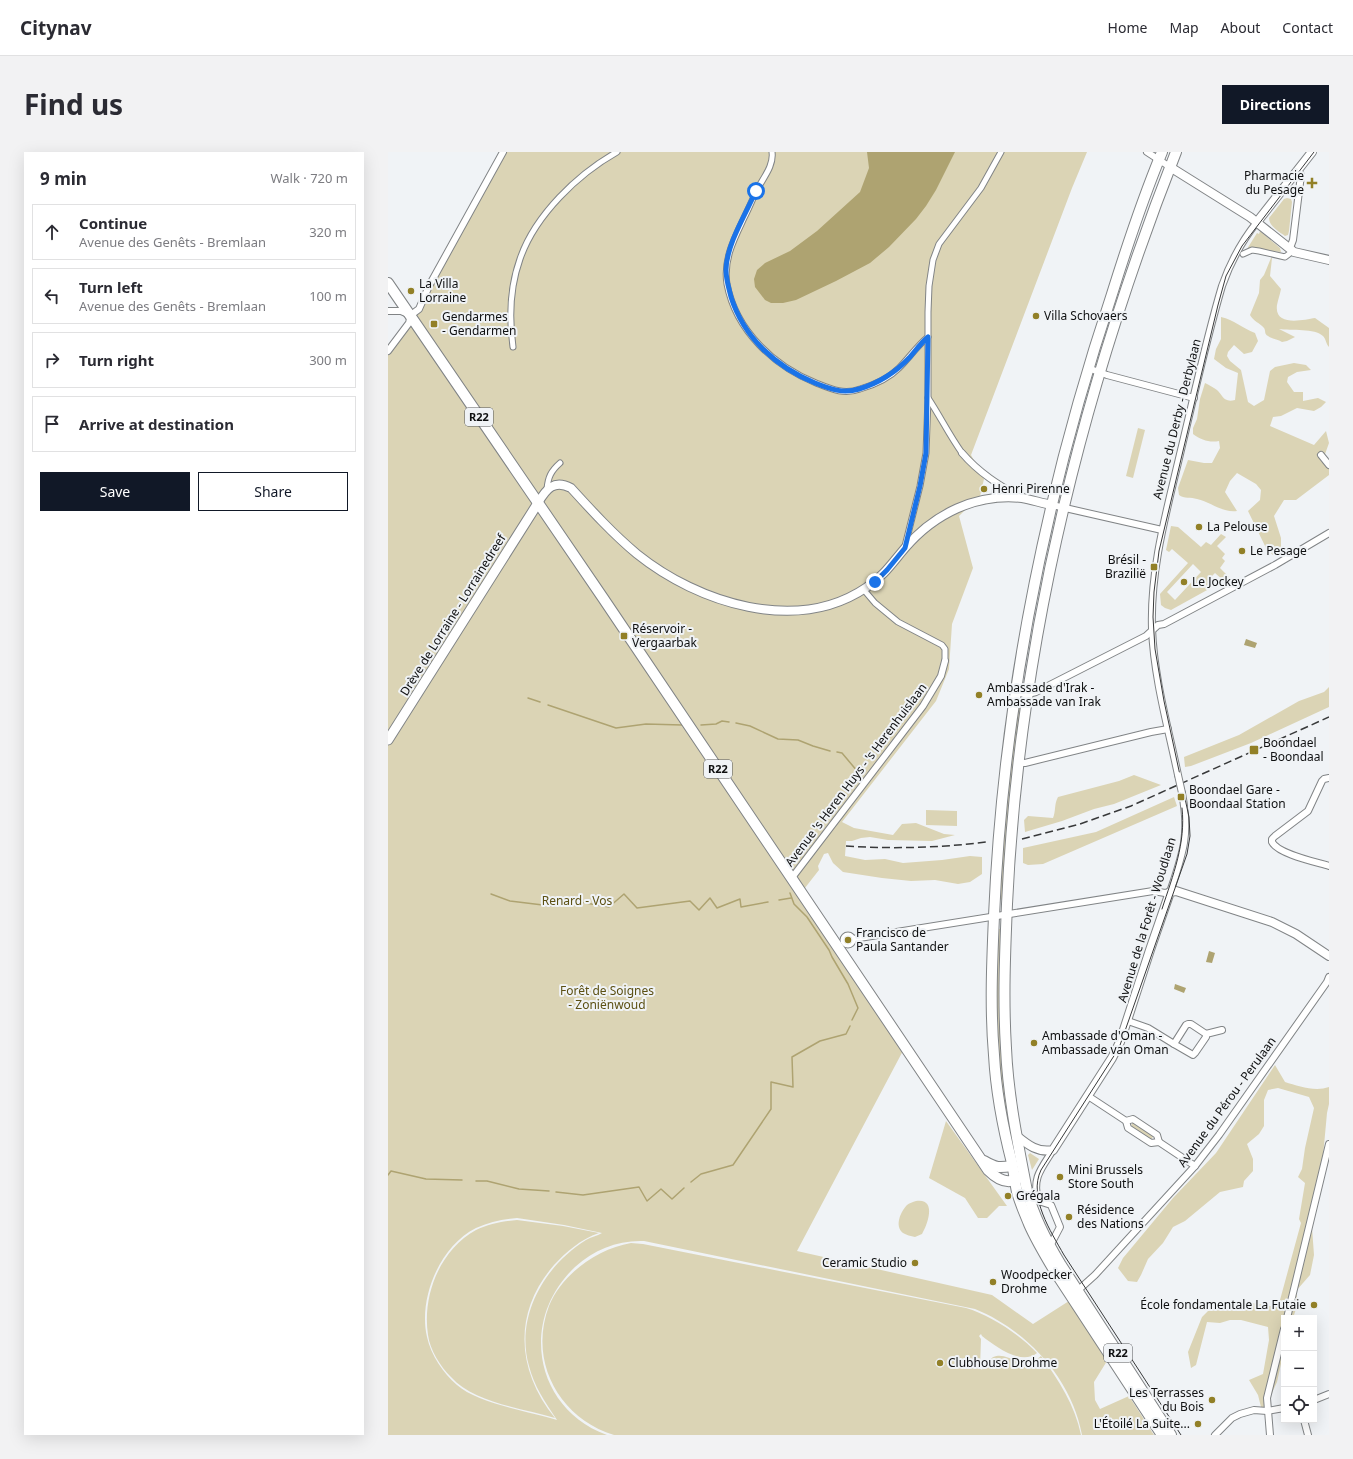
<!DOCTYPE html>
<html lang="en">
<head>
<meta charset="utf-8">
<style>
  body { margin:0; font-family:"Noto Sans",sans-serif; background:#f2f2f3; color:#2b2b33 }
  .controls { position:absolute; right:12px; bottom:12px; display:grid; overflow:hidden; border-radius:0px; box-shadow:0 4px 16px #0002 }
  .controls button { width:36px; height:36px; display:grid; place-items:center; padding:0; border:0; border-bottom:1px solid #e1e1e2; background:#fff; color:#2b2b33; font:20px sans-serif }
  .stop { position:absolute; width:12px; height:12px; margin:-9px; border:3px solid #1a73e8; border-radius:50%; background:#fff }
  .stop.end { background:#1a73e8; border-color:#fff; box-shadow:0 1px 4px #0008 }
  .list { margin:0; padding:0; list-style:none }
  h2 { display:flex; justify-content:space-between; align-items:center; height:52px; margin:0; padding:0 16px; font-size:17px }
  h2 small { font-size:13px; font-weight:400; color:#7c7c81 }
  .list li { display:grid; grid-template-columns:26px 1fr auto; gap:12px; align-items:center; box-sizing:border-box; height:56px; margin:0 8px 8px; padding:0 8px; border:1px solid #e1e1e2; border-radius:0px }
  .list b { display:block; font-size:15px; white-space:nowrap }
  .list p { margin:0; font-size:13px; white-space:nowrap; color:#7c7c81 }
  .list em { font-size:13px; font-style:normal; color:#7c7c81 }
  .actions { display:flex; gap:8px; padding:12px 16px }
  .actions a { flex:1; padding:9px 0; border:1px solid #111827; border-radius:0px; text-align:center; font-size:14px; color:#111827 }
  .actions .main { background:#111827; color:#fff }
  .icon { flex:none; width:22px; height:22px; fill:none; stroke:currentColor; stroke-width:2; stroke-linecap:round; stroke-linejoin:round }
  .map { position:relative; flex:none; width:941px; height:1283px; overflow:hidden; border-radius:0px }
  header { display:flex; align-items:center; gap:24px; box-sizing:border-box; height:56px; padding:0 20px; background:#fff; border-bottom:1px solid #e1e1e2 }
  header strong { font-size:19px }
  nav { display:flex; gap:22px; margin-inline-start:auto; font-size:14px }
  .intro { display:flex; align-items:center; justify-content:space-between; box-sizing:border-box; height:96px; padding:0 24px }
  h1 { margin:0; font-size:28px }
  .button { padding:10px 18px; border-radius:0px; background:#111827; color:#fff; font-size:14px; font-weight:700 }
  main { display:flex; gap:24px; padding:0 24px }
  aside { flex:1; background:#fff; border-radius:0px; box-shadow:0 4px 16px #0002 }
  .map>svg:first-child { display:block }
</style>
</head>
<body>
<header>
<strong>Citynav</strong>
<nav><a>Home</a><a>Map</a><a>About</a><a>Contact</a></nav>
</header>
<div class="intro"><h1>Find us</h1><a class="button">Directions</a></div>
<main>
<aside>
<h2>9 min<small>Walk · 720 m</small></h2>
<ul class="list">
<li><svg class="icon" aria-label="ahead" viewBox="0 0 24 24"><path d="M12 20V5M6 11l6-6 6 6"/></svg><div><b>Continue</b><p>Avenue des Genêts - Bremlaan</p></div><em>320 m</em></li>
<li><svg class="icon" aria-label="left" viewBox="0 0 24 24"><path d="M17 20v-9H6M10 6l-5 5 5 5"/></svg><div><b>Turn left</b><p>Avenue des Genêts - Bremlaan</p></div><em>100 m</em></li>
<li><svg class="icon" aria-label="right" viewBox="0 0 24 24"><path d="M7 20v-9h11M14 6l5 5-5 5"/></svg><div><b>Turn right</b></div><em>300 m</em></li>
<li><svg class="icon" aria-label="arrive" viewBox="0 0 24 24"><path d="M6 21V4h12l-3 4 3 4H6"/></svg><div><b>Arrive at destination</b></div></li>
</ul>
<div class="actions"><a class="main">Save</a><a>Share</a></div>
</aside>
<div class="map">
<svg width="941" height="1283" viewBox="0 0 941 1283">
  <rect width="100%" height="100%" fill="#f0f3f6"/>
  <g fill="#dbd4b5" fill-rule="evenodd">
    <path d="M118 0H699L684 36 583 303 596 327 590 353 578 357 571 364 585 416 564 472 561 517 548 549 454 670 466 676 505 683 514 672 528 671 556 682 567 683 544 689 500 688 482 685 473 686 464 689H458L457 704 477 708 497 707 515 711 554 708 582 704 594 705V722L582 730 570 732 547 728 523 729 494 726 455 720 445 711 440 701 436 702 430 714 431 718 413 741 517 895 409 1099 604 1143 645 1172 681 1149 719 1209 706 1230 707 1248 712 1257 741 1244 766 1283H694C684 1227 639 1178 587 1157L256 1089C230 1088 207 1097 187 1115 131 1168 146 1256 219 1283H0V201L32 156ZM129 1066 176 1073 214 1081C209 1084 203 1085 198 1088 156 1114 127 1165 141 1214 146 1234 157 1250 169 1268 142 1260 89 1251 69 1233 55 1221 43 1203 39 1185 30 1146 52 1094 88 1076 101 1070 116 1067 129 1066Z"/>
    <path d="M899 46 903 47 904 50 901 79 900 83 897 84C891 80 881 74 881 66L896 47Z"/>
    <path d="M872 79 892 96 893 100 859 97 869 81 871 82Z"/>
    <path d="M883 106H884L882 124 893 137C892 142 890 148 889 153 886 175 915 168 927 166L941 176V195C938 192 938 187 935 184 927 176 903 179 891 177L907 185 899 189 894 190C890 187 884 187 880 184 876 182 878 179 876 176 872 171 865 169 862 163L871 141 872 128 876 123Z"/>
    <path d="M833 165C846 168 854 176 867 181L870 189 864 200 856 202 846 193 840 200 839 204 842 209 853 218 860 250 866 254 876 248 882 219 887 215 906 211 918 213 923 218 909 220 900 225 899 230 906 240H915V249L930 246 938 250 933 255 926 259 909 256 893 264 885 265 882 274 926 293 938 279 941 291 936 305 941 313V323L908 348H896L886 364 893 386V398L885 403 878 396 860 359 872 348 873 338 868 332 849 321 842 329 837 340 849 359C834 361 823 350 809 347 803 345 796 347 791 343L790 336 800 308 816 311H824L832 296 831 289C822 291 813 288 805 282V276L809 267 812 247 817 231C821 233 825 235 829 238 835 243 835 251 847 248L850 221 838 216 826 207 828 197 833 187Z"/>
    <path d="M750 276 757 278 745 326 738 324Z"/>
    <path d="M783 374 790 375 813 395 818 390 823 393 833 382 838 385 829 394 837 402 834 406 837 409 832 416 842 426 836 429 827 421 823 425 830 432 783 458 777 456 773 453 772 442 800 411 784 397 781 400 778 398ZM805 412 813 420 787 448 779 440Z"/>
    <path d="M941 535V555L863 591 803 614 797 615 796 605 851 583 911 549 936 540Z"/>
    <path d="M630 548 635 549 617 748 609 747 611 707Z"/>
    <path d="M746 623 773 633 726 652 706 657 674 669 637 680 636 668 640 664 665 666C668 659 666 652 670 645L731 629Z"/>
    <path d="M786 645 789 654 655 712 640 713 635 711V696L708 680Z"/>
    <path d="M538 658 569 659V674L538 673Z"/>
    <path d="M608 777H616L629 996 623 998 609 917Z"/>
    <path d="M887 913 897 930C910 934 927 940 941 935V952L939 961 934 1015 923 1062 926 1103 922 1123 908 1139 910 1151 905 1166H896V1198L889 1230 877 1256 873 1255 870 1243 861 1228 875 1222 881 1188 880 1175 853 1168H842L832 1171 819 1170 808 1213 803 1216 800 1200 814 1165 820 1159 840 1155 857 1158 862 1155 864 1151 888 1155 892 1148 913 1071 911 1067 917 1031 910 1025 914 1017 917 996 926 956 921 945 890 936 880 938 876 948V974L871 982 859 992 865 1007V1019L856 1029 855 1035 832 1040 797 1069 785 1075 775 1091 760 1107 753 1123 749 1130 740 1129 730 1116 735 1106 785 1046 828 1001Z"/>
    <path d="M558 969 619 1054H611L599 1066H590L577 1046 541 1026Z"/>
    <path d="M746 970 766 983 763 988 743 975 744 971Z"/>
    <path d="M642 1001 651 1007 644 1018 640 1003Z"/>
    <path d="M528 1049C549 1046 540 1072 534 1082L527 1085C523 1084 518 1083 515 1081 506 1074 513 1059 519 1053 521 1051 525 1050 528 1049Z"/>
    <path d="M129 1068 175 1074 211 1081C193 1087 178 1100 166 1113 125 1160 128 1218 167 1266 134 1256 86 1251 63 1225 52 1214 42 1198 40 1183 34 1143 52 1098 88 1078 100 1072 115 1069 129 1068Z"/>
    <path d="M243 1091 255 1092 578 1156C602 1163 631 1182 649 1201 633 1214 607 1194 594 1184L593 1182 591 1184 593 1187 592 1216 594 1218C595 1214 597 1212 599 1210 612 1196 623 1210 638 1211 645 1211 648 1208 653 1204 671 1228 687 1254 693 1283H226C171 1266 140 1209 161 1154 174 1122 209 1097 243 1091Z"/>
  </g>
  <g fill="#aea371">
    <path d="M479 0H567L548 38 538 54 528 67 501 95 482 111 448 129 408 148 395 151H383L377 148 367 135 366 127 369 118 377 111 402 99 429 79 472 40 481 16Z"/>
    <path d="M858 487 869 491 867 496 856 493Z"/>
    <path d="M821 799 827 801 824 811 818 810Z"/>
    <path d="M787 832 798 836 796 841 786 837Z"/>
  </g>
  <g fill="none" stroke-linecap="round" stroke-linejoin="round">
    <g stroke="#aea371" stroke-width="1.5">
      <path d="M140 546 152 550"/>
      <path d="M160 553 228 576 258 572 294 573"/>
      <path d="M348 571 362 574 390 587 410 588 425 594 442 599"/>
      <path d="M313 573 328 572 334 569 341 570"/>
      <path d="M449 600 454 601 470 620"/>
      <path d="M402 741 406 752 419 765 441 798 444 805 460 832 470 856 464 868"/>
      <path d="M103 742 122 749 163 754 192 750 221 755 236 742 249 756 302 749 311 758 322 746 329 756 352 747 353 755 380 750"/>
      <path d="M391 748 403 746"/>
      <path d="M0 1023 3 1019 38 1027 74 1028"/>
      <path d="M88 1029H99L131 1037 161 1039"/>
      <path d="M303 1030 313 1022 345 1013 383 957V930L405 935 404 905 432 889 458 882 462 874"/>
      <path d="M168 1040 195 1043 251 1035 259 1049 273 1037 284 1047 296 1036"/>
    </g>
    <defs>
      <g id="pedestrian">
        <path d="M384 0C386 13 376 25 370 36 365 46 361 56 356 66 346 87 335 108 339 132 348 179 386 214 428 231 443 237 456 243 472 237 486 233 501 226 511 216 521 206 529 194 540 185"/>
        <path d="M855 102 864 98 871 99 897 105 901 102"/>
        <path d="M125 195C121 166 122 135 132 107 147 63 190 22 229 0"/>
        <path d="M540 246C552 264 561 283 574 301"/>
        <path d="M159 337C160 325 163 319 172 311"/>
        <path d="M517 394 532 334 538 301 540 246V160L541 134 545 108 551 92 593 36 613 0"/>
        <path d="M476 438 487 451 510 470 554 493 557 497V509"/>
      </g>
      <g id="minor">
        <path d="M759 0 782 15"/>
        <path d="M902 96 905 88 913 23 910 18"/>
        <path d="M0 159H13L20 162"/>
        <path d="M23 163 31 157 41 134 115 0"/>
        <path d="M0 199 21 171 23 163"/>
        <path d="M700 216 719 223 806 246"/>
        <path d="M574 301C591 321 611 333 633 346"/>
        <path d="M933 303 941 313"/>
        <path d="M606 347 609 332"/>
        <path d="M664 353 774 378"/>
        <path d="M627 541 640 542 648 540 758 484 770 473 776 472 887 413 941 381"/>
        <path d="M630 611H637L763 580 780 577"/>
        <path d="M790 623C780 575 766 526 764 477 762 416 779 358 793 298 806 244 818 188 834 134 842 111 853 90 869 70"/>
        <path d="M941 626 936 627 934 629 920 659 887 684 884 687V690C890 702 928 710 941 714"/>
        <path d="M403 727 535 554 553 524 557 509"/>
        <circle cx="460" cy="788" r="4.5"/>
        <path d="M465 787 765 739 777 741 782 740C795 701 802 683 794 641"/>
        <path d="M740 869 760 876 786 892"/>
        <path d="M800 872H803L818 882V885L807 901 805 903 786 892 798 873Z"/>
        <path d="M818 882 834 878"/>
        <path d="M700 944 738 969 740 976 763 991 771 990 807 1014"/>
        <path d="M738 969 745 967 769 983 771 990"/>
        <path d="M641 1046 663 1053 672 1075 662 1094"/>
        <path d="M650 1048C644 1026 653 1017 665 998"/>
        <path d="M687 1141 707 1123 807 1014 831 983 939 830 941 825"/>
        <path d="M899 1166 941 992"/>
        <path d="M926 1248 941 1242"/>
        <path d="M916 1268 920 1283"/>
        <path d="M827 1283 844 1266 852 1262 866 1258 879 1259 896 1256"/>
        <path d="M882 1283 879 1246 896 1177"/>
      </g>
      <g id="tertiary">
        <path d="M782 15 862 65 906 100 941 108"/>
        <path d="M869 70 924 0"/>
        <path d="M150 351C158 337 166 327 183 336 204 359 225 382 249 402 310 451 409 483 479 435 495 425 505 410 517 396 546 362 588 341 634 346 644 348 654 351 664 353"/>
        <path d="M629 984C640 993 650 1001 665 998L724 906 732 890 762 798 782 740 788 739 884 770 908 782 941 804"/>
      </g>
      <path id="secondary" d="M0 588 150 351"/>
      <g id="primary">
        <path d="M774 0C755 46 739 94 724 142 657 343 615 553 606 764 604 811 602 857 606 903 608 940 615 976 624 1011 626 1021 627 1030 629 1040 632 1051 637 1062 641 1072 648 1088 657 1103 666 1118L774 1283"/>
        <path d="M0 131 215 446 600 1018C609 1027 620 1034 632 1025"/>
        <path d="M596 1009C608 1016 611 1016 624 1014"/>
        <path d="M783 1283 673 1113C659 1090 646 1065 639 1039 630 992 620 944 618 896 615 848 617 800 619 752 631 494 694 239 788 0"/>
      </g>
    </defs>
    <use href="#pedestrian" stroke="#818486" stroke-width="7"/>
    <use href="#minor" stroke="#818486" stroke-width="8"/>
    <use href="#tertiary" stroke="#818486" stroke-width="10"/>
    <use href="#secondary" stroke="#818486" stroke-width="11"/>
    <use href="#primary" stroke="#818486" stroke-width="12"/>
    <use href="#pedestrian" stroke="#fff" stroke-width="5"/>
    <use href="#minor" stroke="#fff" stroke-width="6"/>
    <use href="#tertiary" stroke="#fff" stroke-width="8"/>
    <use href="#secondary" stroke="#fff" stroke-width="9"/>
    <use href="#primary" stroke="#fff" stroke-width="10"/>
    <g stroke="#38393a" stroke-width="1">
      <path d="M774 757C785 723 798 691 794 656"/>
      <path d="M793 1283 676 1103C663 1080 640 1045 653 1018L731 896 799 702 802 684 801 665 776 549 767 497 765 465 766 440 771 399 830 153 838 124 854 94 926 0"/>
    </g>
    <g stroke="#38393a" stroke-width="1.5" stroke-dasharray="8 4" stroke-linecap="butt">
      <path d="M634 687 692 672 743 654 941 565"/>
      <path d="M458 694C505 697 551 696 598 690"/>
    </g>
    <defs>
      <path id="minor-bridge" d="M790 623 794 641"/>
    </defs>
    <use href="#minor-bridge" stroke="#818486" stroke-width="8" stroke-linecap="butt"/>
    <use href="#minor-bridge" stroke="#fff" stroke-width="6"/>
  </g>
  <g fill="none" stroke-linecap="round" stroke-linejoin="round">
    <path stroke="#1a73e8" stroke-width="5" d="M368 39C358 61 338 94 338 118 338 128 341 136 343 145 356 186 388 215 427 231 442 237 455 242 471 237 491 231 508 220 522 205 528 198 533 191 540 185L538 301 532 334 517 396 499 418 487 430"/>
  </g>
  <g fill="#928027" stroke="#f0f3f6" stroke-width="1.5">
    <path d="M922 25h4v4h4v4h-4v4h-4v-4h-4v-4h4z"/>
    <circle cx="23" cy="139" r="4"/>
    <circle cx="648" cy="164" r="4"/>
    <rect x="42" y="168" width="8" height="8" rx="2"/>
    <circle cx="596" cy="337" r="4"/>
    <circle cx="811" cy="375" r="4"/>
    <circle cx="854" cy="399" r="4"/>
    <rect x="762" y="411" width="8" height="8" rx="2"/>
    <circle cx="796" cy="430" r="4"/>
    <rect x="232" y="480" width="8" height="8" rx="2"/>
    <circle cx="591" cy="543" r="4"/>
    <rect x="861" y="593" width="10" height="10" rx="2"/>
    <rect x="789" y="641" width="8" height="8" rx="2"/>
    <circle cx="460" cy="788" r="4"/>
    <circle cx="646" cy="891" r="4"/>
    <circle cx="672" cy="1025" r="4"/>
    <circle cx="620" cy="1044" r="4"/>
    <circle cx="681" cy="1065" r="4"/>
    <circle cx="527" cy="1111" r="4"/>
    <circle cx="605" cy="1130" r="4"/>
    <circle cx="926" cy="1153" r="4"/>
    <circle cx="552" cy="1211" r="4"/>
    <circle cx="824" cy="1248" r="4"/>
    <circle cx="810" cy="1272" r="4"/>
  </g>
  <g text-anchor="middle" stroke-width="4" stroke-linejoin="round" paint-order="stroke">
    <g fill="#f0f3f6" stroke="#525456" stroke-width="1">
      <rect x="77" y="256" width="28" height="18" rx="3"/>
      <rect x="316" y="608" width="28" height="18" rx="3"/>
      <rect x="716" y="1192" width="28" height="18" rx="3"/>
    </g>
    <g font-size="11" font-weight="bold" fill="#0f1011">
      <text x="91" y="269">R22</text>
      <text x="330" y="621">R22</text>
      <text x="730" y="1205">R22</text>
    </g>
    <g font-size="12" fill="#0f1011" stroke="#f0f3f6" text-anchor="start">
      <text x="916" y="28" text-anchor="end">Pharmacie<tspan x="916" dy="14">du Pesage</tspan></text>
      <text x="31" y="136">La Villa<tspan x="31" dy="14">Lorraine</tspan></text>
      <text x="656" y="168">Villa Schovaers</text>
      <text x="54" y="169">Gendarmes<tspan x="54" dy="14">- Gendarmen</tspan></text>
      <text x="604" y="341">Henri Pirenne</text>
      <text x="819" y="379">La Pelouse</text>
      <text x="862" y="403">Le Pesage</text>
      <text x="758" y="412" text-anchor="end">Brésil -<tspan x="758" dy="14">Brazilië</tspan></text>
      <text x="804" y="434">Le Jockey</text>
      <text x="244" y="481">Réservoir -<tspan x="244" dy="14">Vergaarbak</tspan></text>
      <text x="599" y="540">Ambassade d'Irak -<tspan x="599" dy="14">Ambassade van Irak</tspan></text>
      <text x="875" y="595">Boondael<tspan x="875" dy="14">- Boondaal</tspan></text>
      <text x="801" y="642">Boondael Gare -<tspan x="801" dy="14">Boondaal Station</tspan></text>
      <text x="468" y="785">Francisco de<tspan x="468" dy="14">Paula Santander</tspan></text>
      <text x="654" y="888">Ambassade d'Oman -<tspan x="654" dy="14">Ambassade van Oman</tspan></text>
      <text x="680" y="1022">Mini Brussels<tspan x="680" dy="14">Store South</tspan></text>
      <text x="628" y="1048">Grégala</text>
      <text x="689" y="1062">Résidence<tspan x="689" dy="14">des Nations</tspan></text>
      <text x="519" y="1115" text-anchor="end">Ceramic Studio</text>
      <text x="613" y="1127">Woodpecker<tspan x="613" dy="14">Drohme</tspan></text>
      <text x="918" y="1157" text-anchor="end">École fondamentale La Futaie</text>
      <text x="560" y="1215">Clubhouse Drohme</text>
      <text x="816" y="1245" text-anchor="end">Les Terrasses<tspan x="816" dy="14">du Bois</tspan></text>
      <text x="802" y="1276" text-anchor="end">L'Étoilé La Suite...</text>
    </g>
    <g font-size="12" fill="#0f1011" stroke="#f0f3f6">
      <text transform="translate(789 267) rotate(-76)" y="4">Avenue du Derby - Derbylaan</text>
      <text transform="translate(65 463) rotate(-58)" y="4">Drève de Lorraine - Lorrainedreef</text>
      <text transform="translate(468 623) rotate(-53)" y="4">Avenue 's Heren Huys - 's Herenhuislaan</text>
      <text transform="translate(759 768) rotate(-73)" y="4">Avenue de la Forêt - Woudlaan</text>
      <text transform="translate(839 950) rotate(-54)" y="4">Avenue du Pérou - Perulaan</text>
    </g>
    <g font-size="12" fill="#5c5013" stroke="#f0f3f6">
      <text x="189" y="753">Renard - Vos</text>
      <text x="219" y="843">Forêt de Soignes<tspan x="219" dy="14">- Zoniënwoud</tspan></text>
    </g>
  </g>
</svg>
<div class="controls">
<button>+</button>
<button>−</button>
<button><svg class="icon" aria-label="locate" viewBox="0 0 24 24"><circle cx="12" cy="12" r="6"/><path d="M12 2v4M12 18v4M2 12h4M18 12h4"/></svg></button>
</div>
<div class="stop" style="left:368px;top:39px"></div>
<div class="stop end" style="left:487px;top:430px"></div>
</div>
</main>
</body>
</html>
